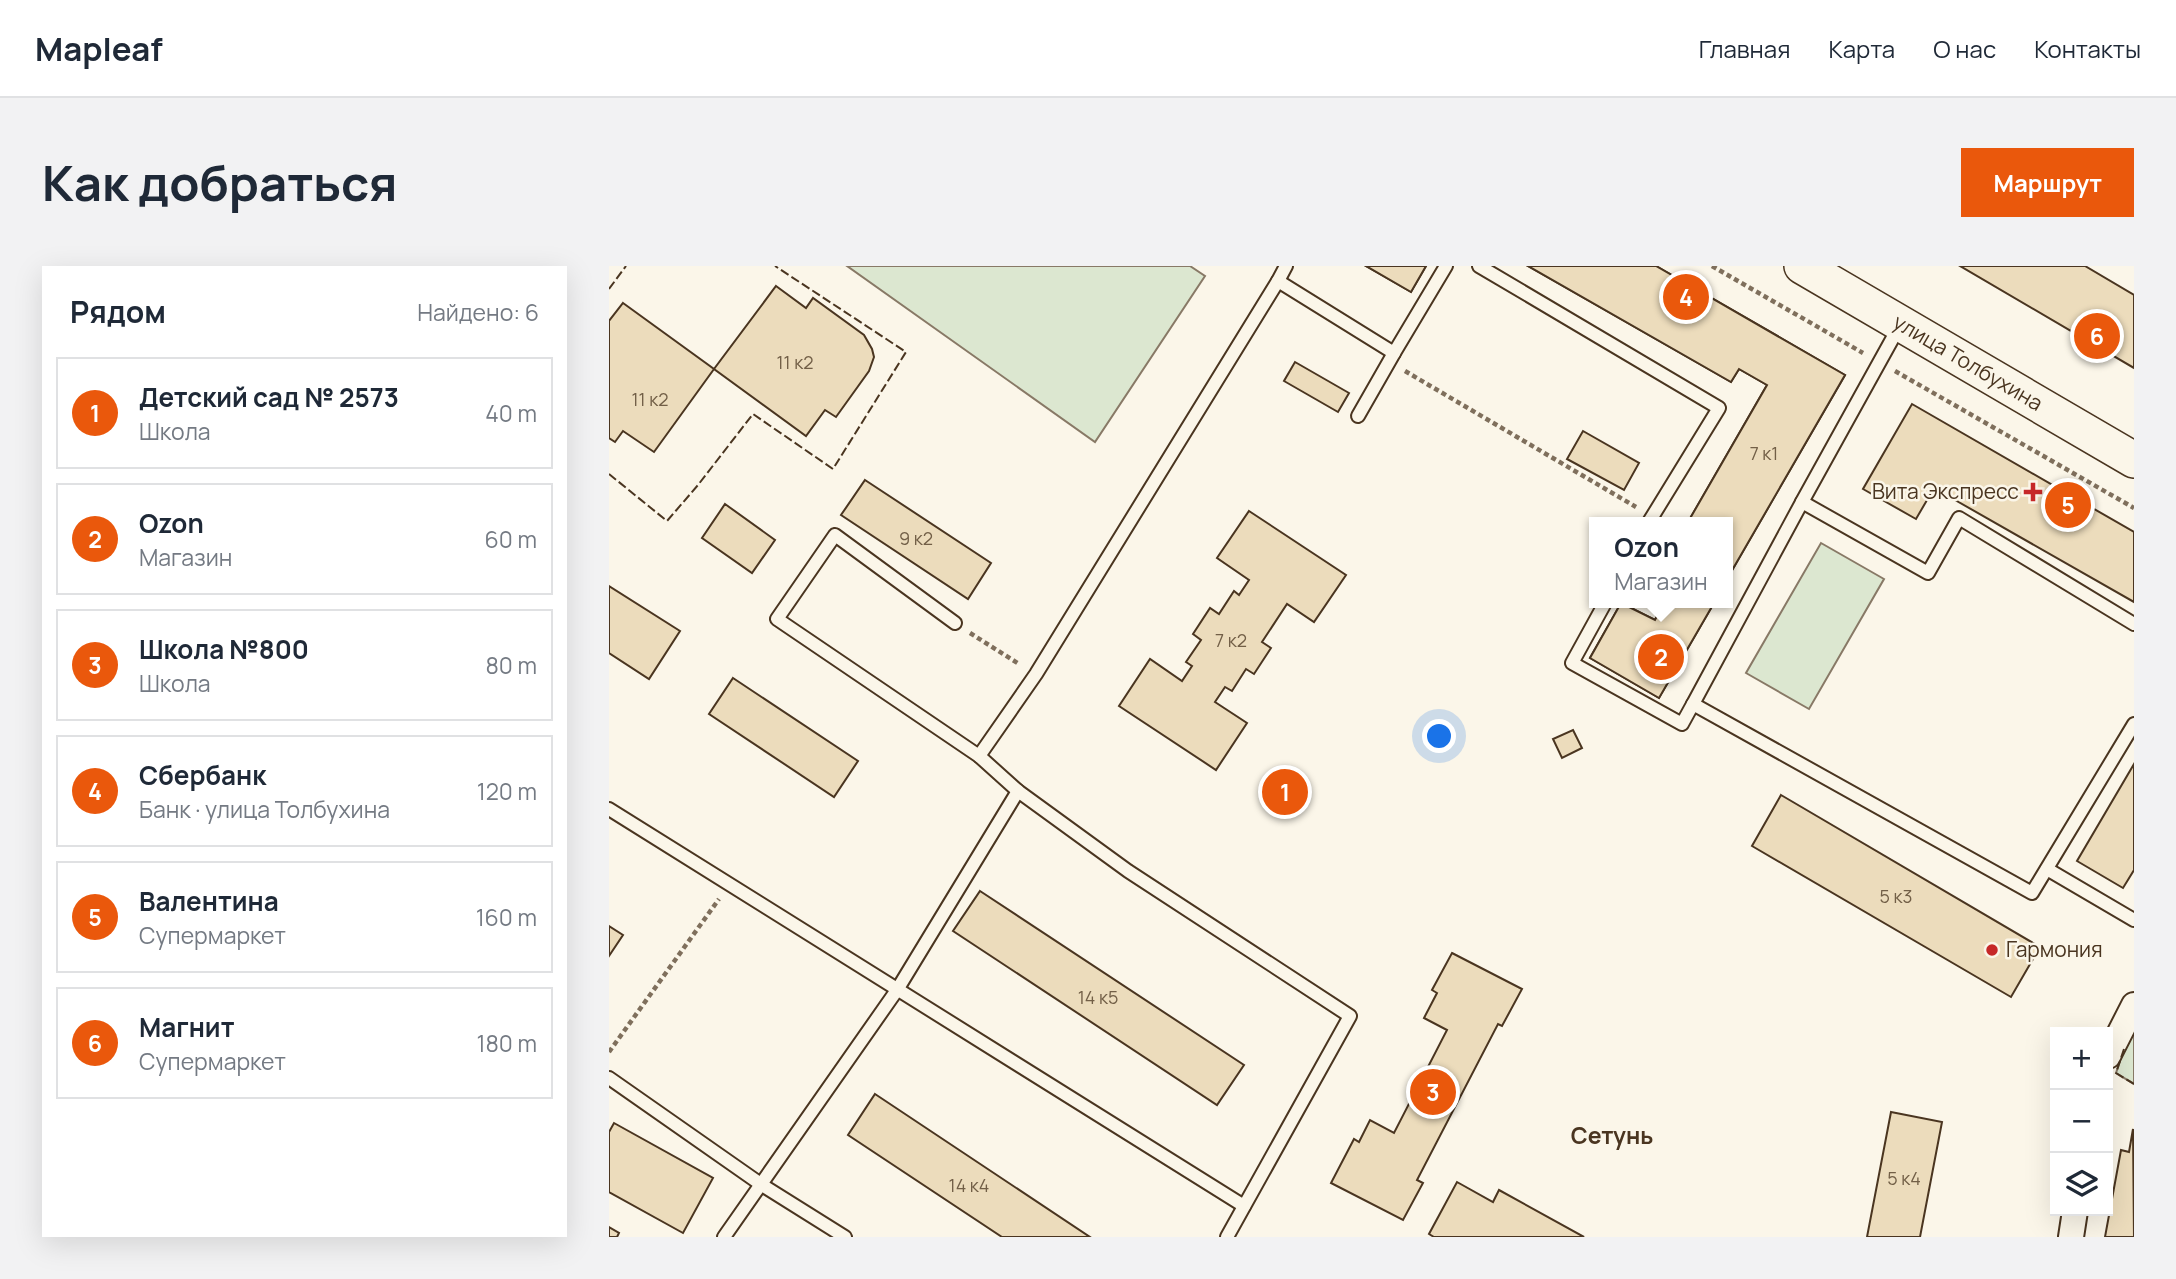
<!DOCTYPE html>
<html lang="ru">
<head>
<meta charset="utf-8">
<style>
  body { margin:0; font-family:Manrope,sans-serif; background:#f2f2f3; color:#1f2937 }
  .controls { position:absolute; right:21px; bottom:21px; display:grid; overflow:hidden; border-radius:0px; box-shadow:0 7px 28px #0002 }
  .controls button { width:63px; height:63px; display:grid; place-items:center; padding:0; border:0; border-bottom:2px solid #e0e1e3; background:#fff; color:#1f2937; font:35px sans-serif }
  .you { position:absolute; left:831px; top:471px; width:24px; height:24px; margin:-18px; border:5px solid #fff; border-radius:50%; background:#1a73e8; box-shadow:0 0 0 10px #1a73e833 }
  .badge { display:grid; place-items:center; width:46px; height:46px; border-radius:50%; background:#ea580c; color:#fff; font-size:23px; font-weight:700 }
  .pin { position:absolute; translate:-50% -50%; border:4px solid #fff; box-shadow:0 2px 7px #0006 }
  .popup { position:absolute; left:980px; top:251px; width:144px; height:91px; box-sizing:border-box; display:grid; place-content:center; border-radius:0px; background:#fff; filter:drop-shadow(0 2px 5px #0005); font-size:23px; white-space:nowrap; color:#747a83 }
  .popup b { font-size:26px; color:#1f2937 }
  .popup::after { content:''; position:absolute; left:50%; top:100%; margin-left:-14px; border:14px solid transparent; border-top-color:#fff }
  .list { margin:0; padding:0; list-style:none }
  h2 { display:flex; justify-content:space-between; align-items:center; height:91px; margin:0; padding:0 28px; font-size:30px }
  h2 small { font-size:23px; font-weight:400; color:#747a83 }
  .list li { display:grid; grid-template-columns:46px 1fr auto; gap:21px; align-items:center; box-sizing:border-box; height:112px; margin:0 14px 14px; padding:0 14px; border:2px solid #e0e1e3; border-radius:0px }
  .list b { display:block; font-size:26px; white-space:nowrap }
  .list p { margin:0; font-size:23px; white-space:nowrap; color:#747a83 }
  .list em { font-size:23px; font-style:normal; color:#747a83 }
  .icon { flex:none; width:38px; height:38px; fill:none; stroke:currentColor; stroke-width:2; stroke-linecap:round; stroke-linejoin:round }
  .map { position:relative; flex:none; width:1525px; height:971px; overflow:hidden; border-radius:0px }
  header { display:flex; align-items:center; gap:42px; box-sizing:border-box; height:98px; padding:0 35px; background:#fff; border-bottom:2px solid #e0e1e3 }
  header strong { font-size:33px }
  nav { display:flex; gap:38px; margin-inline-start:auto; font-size:24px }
  .intro { display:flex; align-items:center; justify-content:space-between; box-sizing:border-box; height:168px; padding:0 42px }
  h1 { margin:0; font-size:49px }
  .button { padding:18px 32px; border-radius:0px; background:#ea580c; color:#fff; font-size:24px; font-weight:700 }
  main { display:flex; gap:42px; padding:0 42px }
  aside { flex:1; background:#fff; border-radius:0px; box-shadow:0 7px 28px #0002 }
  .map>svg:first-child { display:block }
</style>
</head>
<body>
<header>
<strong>Mapleaf</strong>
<nav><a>Главная</a><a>Карта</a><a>О нас</a><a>Контакты</a></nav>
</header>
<div class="intro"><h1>Как добраться</h1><a class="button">Маршрут</a></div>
<main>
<aside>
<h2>Рядом<small>Найдено: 6</small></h2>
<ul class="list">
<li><span class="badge">1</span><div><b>Детский сад № 2573</b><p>Школа</p></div><em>40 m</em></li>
<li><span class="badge">2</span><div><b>Ozon</b><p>Магазин</p></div><em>60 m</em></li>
<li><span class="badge">3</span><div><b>Школа №800</b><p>Школа</p></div><em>80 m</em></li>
<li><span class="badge">4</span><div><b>Сбербанк</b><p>Банк · улица Толбухина</p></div><em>120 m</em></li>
<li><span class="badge">5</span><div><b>Валентина</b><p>Супермаркет</p></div><em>160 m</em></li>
<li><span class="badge">6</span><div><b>Магнит</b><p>Супермаркет</p></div><em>180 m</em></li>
</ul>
</aside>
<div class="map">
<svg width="1525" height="971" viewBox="0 0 1525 971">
  <rect width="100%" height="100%" fill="#fbf6e9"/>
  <g fill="#dce7d0" stroke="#887966" stroke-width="2">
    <path d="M238 0H581L596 10 486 176Z"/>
    <path d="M1212 277 1275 313 1200 443 1137 407Z"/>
    <path d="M1525 761V818L1507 807 1518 774Z"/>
  </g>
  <g fill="#ecdcbc" stroke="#4a3520" stroke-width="2">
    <path d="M757 0H817L802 26Z"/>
    <path d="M757 0H817L802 26Z"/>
    <path d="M919 0H1047L1236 109 1118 313V256H1079L1158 119 1130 103 1122 116Z"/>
    <path d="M919 0H1047L1236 109 1118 313V256H1079L1158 119 1130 103 1122 116Z"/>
    <path d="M1351 0H1476L1525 29V102Z"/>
    <path d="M167 20 197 42 204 32 255 69 263 83 265 91 260 105 227 151 216 144 197 170 105 103Z"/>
    <path d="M14 37 105 103 45 186 14 165 6 176 0 172V55Z"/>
    <path d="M686 96 740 127 729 146 675 115Z"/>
    <path d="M1303 138 1525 266V336L1325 222 1307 253 1254 223Z"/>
    <path d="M974 165 1030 197 1015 224 958 193Z"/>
    <path d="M256 214 382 297 359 333 232 249Z"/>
    <path d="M116 238 166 274 143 307 93 272Z"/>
    <path d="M640 245 737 309 705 356 678 338 653 376 662 382 645 408 637 403 623 425 616 421 606 436 638 457 607 504 510 440 541 393 573 415 583 400 577 396 592 374 584 368 601 342 610 348 625 325 630 329 640 314 608 292Z"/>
    <path d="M0 320 71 365 40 413 0 387Z"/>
    <path d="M1012 337 1046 354 1055 337H1105L1050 432 981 392Z"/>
    <path d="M1012 337 1046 354 1055 337H1105L1050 432 981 392Z"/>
    <path d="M124 412 249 495 225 531 100 448Z"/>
    <path d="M964 464 973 482 953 492 944 473Z"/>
    <path d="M1525 498V604L1514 622 1468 595Z"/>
    <path d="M1172 529 1431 681 1402 731 1143 580Z"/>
    <path d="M371 625 635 799 608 839 344 665Z"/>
    <path d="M0 660 14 669 0 690Z"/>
    <path d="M843 687 913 723 893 760 889 758 808 914 814 917 794 954 722 917 745 873 750 876 761 854 785 867 838 764 815 752 828 727 823 724Z"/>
    <path d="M266 828 481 971H393L239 869Z"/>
    <path d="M1282 846 1333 856 1311 971H1258Z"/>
    <path d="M5 857 104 912 74 967 0 926V866Z"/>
    <path d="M1524 863 1525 971H1496L1512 884 1520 886Z"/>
    <path d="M848 916 884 936 890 924 975 971H825L820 968Z"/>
    <path d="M0 961 10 967 8 971H0Z"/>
  </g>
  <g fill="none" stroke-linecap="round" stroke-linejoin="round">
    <defs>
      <g id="service">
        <path d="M870 0 1110 142 1040 256"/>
        <path d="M669 15 677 0"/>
        <path d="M749 150 785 87"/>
        <path d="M1193 236 1291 59"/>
        <path d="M996 337 963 397 1073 458 1084 438 1423 627 1525 458"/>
        <path d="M346 357 226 269 168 353 370 490 409 525 519 605 741 750 618 971"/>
        <path d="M1084 438 1193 236 1319 307 1350 252 1525 358"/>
        <path d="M370 490 427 408 669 15 785 87 837 0"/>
        <path d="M0 543 635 940"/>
        <path d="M1438 603 1525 654"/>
        <path d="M0 812 153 919 236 971"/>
        <path d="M115 971 288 724 409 525"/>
      </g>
      <g id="minor">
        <path d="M1499 790 1525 739"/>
        <path d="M1462 971 1466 945"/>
      </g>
      <g id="secondary">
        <path id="s1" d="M1193 0 1525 194"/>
      </g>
    </defs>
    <use href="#service" stroke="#4a3520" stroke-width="16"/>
    <use href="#minor" stroke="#4a3520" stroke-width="28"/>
    <use href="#secondary" stroke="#4a3520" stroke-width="38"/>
    <g stroke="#7f6f5c" stroke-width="4.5" stroke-dasharray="5 3.5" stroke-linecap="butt">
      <path d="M1103 0 1254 87"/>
      <path d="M796 105 1027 241"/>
      <path d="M1286 105 1525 242"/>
      <path d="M361 367 410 398"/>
      <path d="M0 786 110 633"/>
    </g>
    <use href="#service" stroke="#fbf6e9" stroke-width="12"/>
    <use href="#minor" stroke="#fbf6e9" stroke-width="24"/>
    <use href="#secondary" stroke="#fbf6e9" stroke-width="35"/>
    <g stroke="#4a3520" stroke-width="2" stroke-dasharray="9 3.5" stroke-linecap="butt">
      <path d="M0 23 17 0"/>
      <path d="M0 208 58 255 89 219 144 148 224 203 297 86 166 0"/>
      <path d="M1515 783 1507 807 1525 818"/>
    </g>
  </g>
  <g fill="#c62828" stroke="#fbf6e9" stroke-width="2.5">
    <path d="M1420.5 215.5h7v7h7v7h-7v7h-7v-7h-7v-7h7z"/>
    <circle cx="1383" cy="684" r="7"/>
  </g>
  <g text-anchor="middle" stroke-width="5" stroke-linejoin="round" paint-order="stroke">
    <g font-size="18" fill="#725f47">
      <text x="186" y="103">11 к2</text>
      <text x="41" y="140">11 к2</text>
      <text x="1155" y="194">7 к1</text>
      <text x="307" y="279">9 к2</text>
      <text x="622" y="381">7 к2</text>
      <text x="1287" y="637">5 к3</text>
      <text x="489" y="738">14 к5</text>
      <text x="1295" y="919">5 к4</text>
      <text x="360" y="926">14 к4</text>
    </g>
    <g font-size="21" fill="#4a3520" stroke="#fbf6e9">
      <text dy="7" stroke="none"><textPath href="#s1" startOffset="192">улица Толбухина</textPath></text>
    </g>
    <g font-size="21" fill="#4a3520" stroke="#fbf6e9" text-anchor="end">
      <text x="1410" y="233">Вита Экспресс</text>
      <text x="1397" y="691" text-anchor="start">Гармония</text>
    </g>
    <g font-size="23" font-weight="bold" fill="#4a3520" stroke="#fbf6e9">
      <text x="1003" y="878">Сетунь</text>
    </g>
  </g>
</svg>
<div class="controls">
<button>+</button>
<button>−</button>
<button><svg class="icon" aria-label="layers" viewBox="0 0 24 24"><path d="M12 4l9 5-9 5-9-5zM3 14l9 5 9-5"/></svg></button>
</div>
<div class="you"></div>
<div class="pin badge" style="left:676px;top:526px">1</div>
<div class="pin badge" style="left:1052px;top:391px">2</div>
<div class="popup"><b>Ozon</b>Магазин</div>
<div class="pin badge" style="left:824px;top:826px">3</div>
<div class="pin badge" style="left:1077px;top:31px">4</div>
<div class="pin badge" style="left:1459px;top:239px">5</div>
<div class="pin badge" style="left:1488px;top:70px">6</div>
</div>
</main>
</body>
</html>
